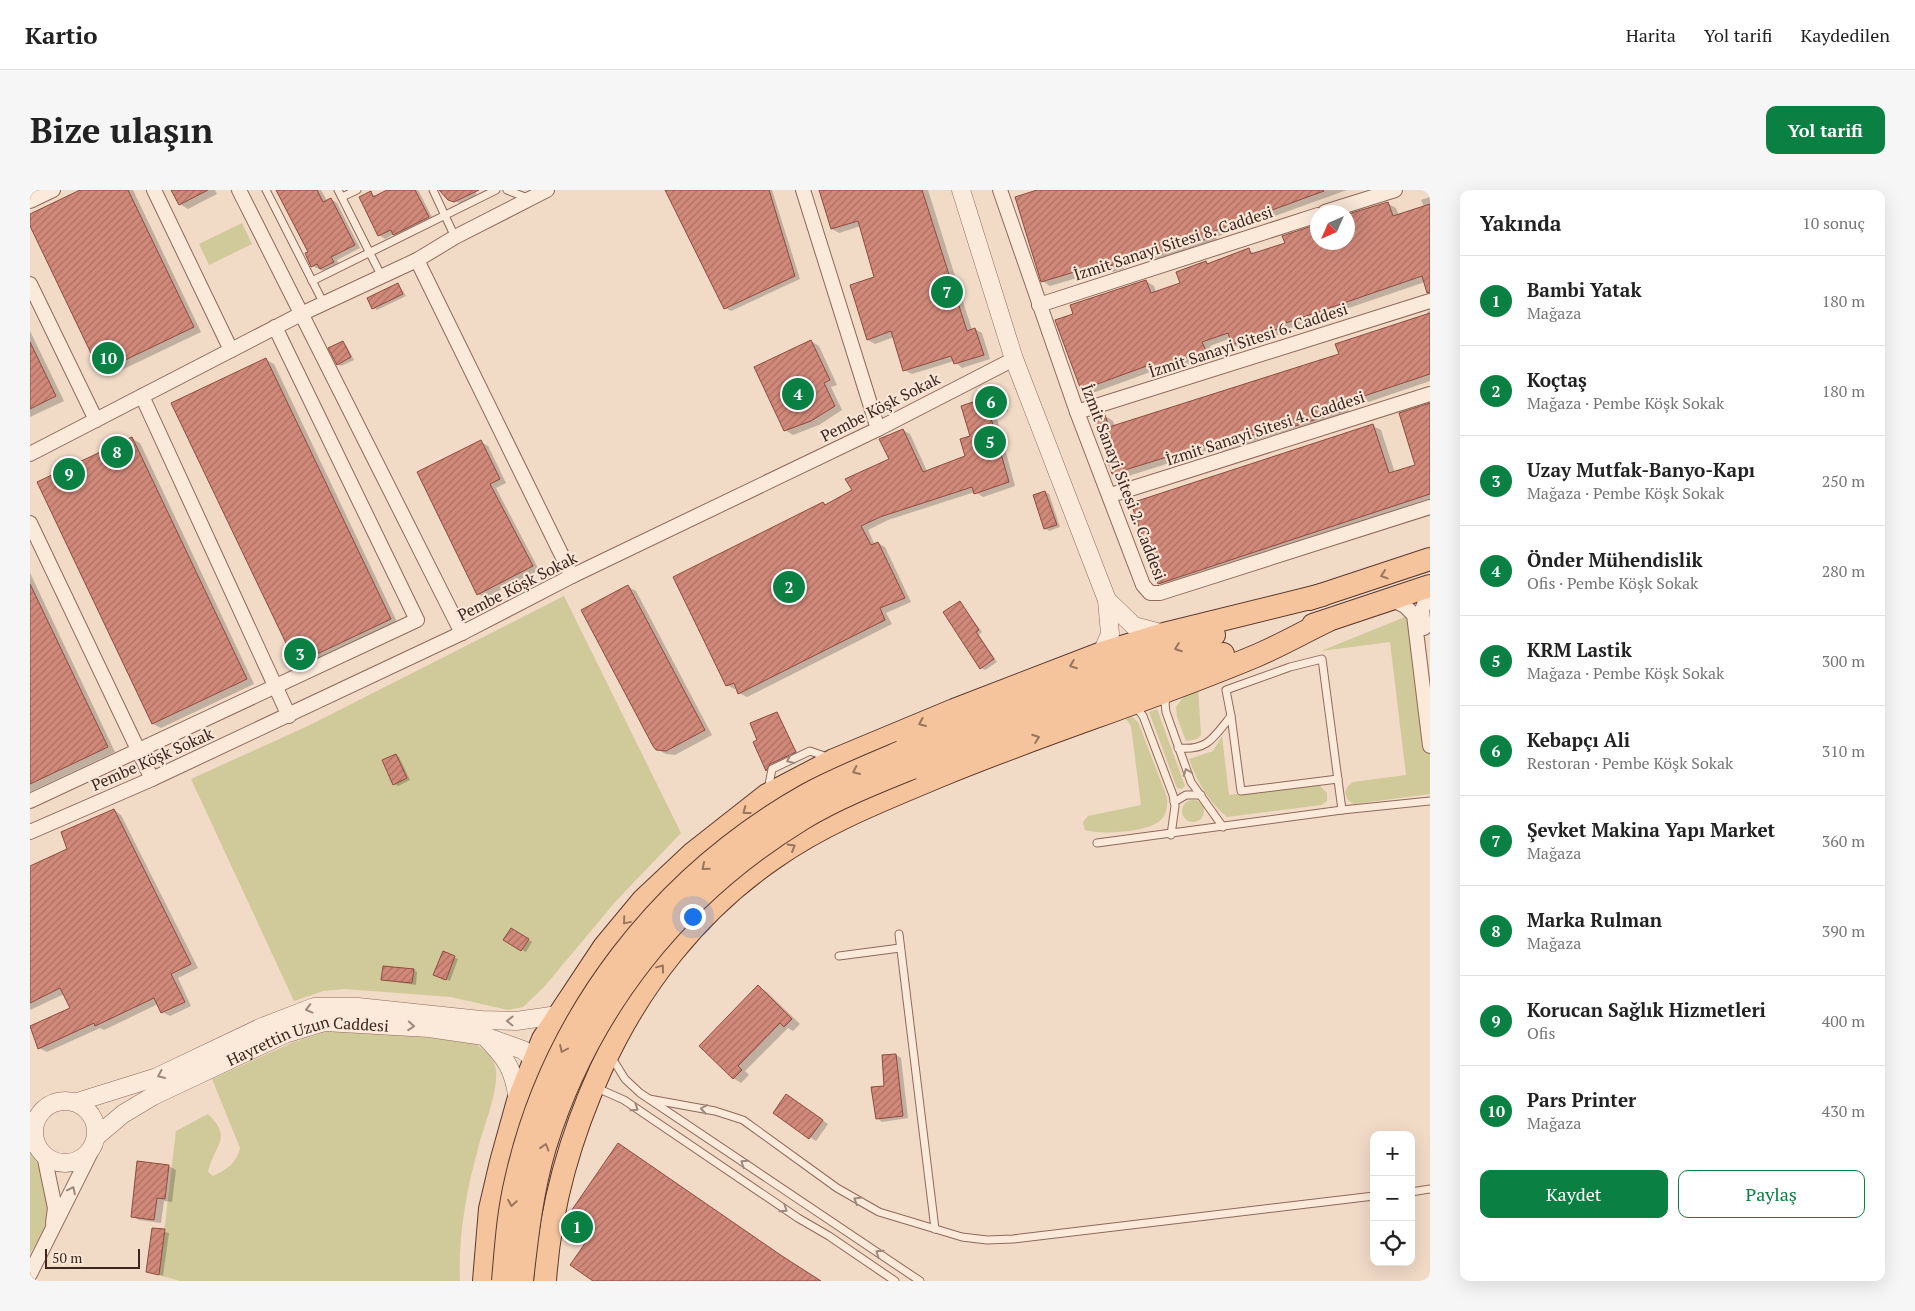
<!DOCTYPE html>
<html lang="tr">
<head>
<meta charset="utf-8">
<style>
  body { margin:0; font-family:"PT Serif",serif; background:#f6f6f6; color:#222 }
  .controls { position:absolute; right:15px; bottom:15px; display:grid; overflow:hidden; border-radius:10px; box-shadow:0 5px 20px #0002 }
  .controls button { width:45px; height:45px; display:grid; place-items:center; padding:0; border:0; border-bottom:1px solid #e0e0e0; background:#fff; color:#222; font:25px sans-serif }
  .compass { position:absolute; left:1280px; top:15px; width:45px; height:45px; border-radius:50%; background:#fff; box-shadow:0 5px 20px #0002; rotate:225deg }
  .scale { position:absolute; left:15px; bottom:12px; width:95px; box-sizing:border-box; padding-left:5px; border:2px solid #3d261f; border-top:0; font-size:14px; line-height:18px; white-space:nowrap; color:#3d261f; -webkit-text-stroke:4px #f8e6d6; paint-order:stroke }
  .you { position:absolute; left:662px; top:726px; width:18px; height:18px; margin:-12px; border:4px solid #fff; border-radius:50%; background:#1a73e8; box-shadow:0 0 0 8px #1a73e833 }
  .badge { display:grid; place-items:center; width:32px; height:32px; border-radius:50%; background:#0b8043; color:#fff; font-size:16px; font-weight:700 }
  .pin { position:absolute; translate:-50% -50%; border:2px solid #fff; box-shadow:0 1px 5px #0006 }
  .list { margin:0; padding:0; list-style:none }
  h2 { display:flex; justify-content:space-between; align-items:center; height:65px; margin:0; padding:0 20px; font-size:21px }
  h2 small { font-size:16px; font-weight:400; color:#767676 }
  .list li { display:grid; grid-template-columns:32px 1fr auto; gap:15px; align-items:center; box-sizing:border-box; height:90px; padding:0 20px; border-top:1px solid #e0e0e0 }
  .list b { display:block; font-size:19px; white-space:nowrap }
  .list p { margin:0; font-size:16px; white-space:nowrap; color:#767676 }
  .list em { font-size:16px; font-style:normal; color:#767676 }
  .actions { display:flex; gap:10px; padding:15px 20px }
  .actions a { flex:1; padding:11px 0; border:1px solid #0b8043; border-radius:10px; text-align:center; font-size:18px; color:#0b8043 }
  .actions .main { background:#0b8043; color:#fff }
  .icon { flex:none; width:28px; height:28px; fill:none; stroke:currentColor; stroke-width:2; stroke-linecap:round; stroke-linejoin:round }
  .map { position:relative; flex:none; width:1400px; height:1091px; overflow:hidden; border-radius:10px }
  header { display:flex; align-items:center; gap:30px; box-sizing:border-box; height:70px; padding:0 25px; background:#fff; border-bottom:1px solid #e0e0e0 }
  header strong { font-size:24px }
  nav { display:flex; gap:28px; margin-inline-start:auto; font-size:18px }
  .intro { display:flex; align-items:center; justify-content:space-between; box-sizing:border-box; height:120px; padding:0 30px }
  h1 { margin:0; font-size:35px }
  .button { padding:12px 22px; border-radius:10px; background:#0b8043; color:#fff; font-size:18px; font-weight:700 }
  main { display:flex; gap:30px; padding:0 30px }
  aside { flex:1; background:#fff; border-radius:10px; box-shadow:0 5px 20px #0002 }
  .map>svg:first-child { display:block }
</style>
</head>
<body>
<header>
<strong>Kartio</strong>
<nav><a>Harita</a><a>Yol tarifi</a><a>Kaydedilen</a></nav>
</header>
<div class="intro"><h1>Bize ulaşın</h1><a class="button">Yol tarifi</a></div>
<main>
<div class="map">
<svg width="1400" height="1091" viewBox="0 0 1400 1091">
  <defs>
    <pattern id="building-hatch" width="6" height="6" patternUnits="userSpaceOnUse" patternTransform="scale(1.25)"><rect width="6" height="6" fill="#d1897a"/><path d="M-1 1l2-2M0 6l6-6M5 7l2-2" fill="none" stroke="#ab7063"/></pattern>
  </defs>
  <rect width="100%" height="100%" fill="#f1dac6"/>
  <g fill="#d0c999">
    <path d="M212 33 222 54 179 75 169 54Z"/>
    <path d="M534 406 651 643 586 711 514 797 493 817 478 820 421 807 315 799 293 801 264 811 161 589 280 535Z"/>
    <path d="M1392 420 1400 491V604L1324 614 1318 610 1315 603 1318 596 1323 592 1376 585 1360 452 1291 461Z"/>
    <path d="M1168 497 1171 545 1167 549 1156 551 1147 527 1146 517 1155 505Z"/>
    <path d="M1127 519 1155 596 1152 599 1147 598 1119 522Z"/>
    <path d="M1102 527 1108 532 1137 607C1138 618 1136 629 1125 634 1111 642 1070 645 1055 640L1053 632 1058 626 1111 615 1101 536 1096 529Z"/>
    <path d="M1192 546 1199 605 1288 594 1297 603V611L1292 615 1197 627C1178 611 1168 593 1159 569L1183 561Z"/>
    <circle cx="1163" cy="621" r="11"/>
    <path d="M305 839 443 852C453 859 465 868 466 881 468 903 453 937 448 959 436 1001 428 1048 430 1091H150L129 1085 146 941 178 924C203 949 185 953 178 982L183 986C196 980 207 973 210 958L182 889 264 852Z"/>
    <path d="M0 961C14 982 23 1011 15 1036 12 1046 5 1055 0 1064Z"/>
  </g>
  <g fill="#0003">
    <path d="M52 0H103L171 142 79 186 71 181 0 33V25Z"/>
    <path d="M143 0H185L187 4 158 19 150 14Z"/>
    <path d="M248 0H291L297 11 301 9 307 13 330 58 307 70 309 75 296 82 282 76 280 62Z"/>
    <path d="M360 0H388L404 31 370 47 364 44 355 49 349 45 341 3 347 7Z"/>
    <path d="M413 0H445L447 7 431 14 416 6Z"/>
    <path d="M636 0H742L770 89 701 121 695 118Z"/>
    <path d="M790 0H898L942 140 945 139 952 143 960 169 932 178 924 171 882 184 874 180 864 147 845 154 838 150 846 88 831 36 809 43 802 39Z"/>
    <path d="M1011 0H1317L1186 47 1188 52 1127 69 1120 65 1092 73 1094 79 1082 82 1077 79 1020 96 1012 91Z"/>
    <path d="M1400 7V98L1395 92 1254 140 1255 143 1212 159 1203 155 1201 148 1180 156 1183 166 1134 184 1126 180 1060 204 1052 199 1045 124 1116 91 1124 96 1126 103 1152 94 1176 72 1179 74 1219 60 1226 64 1256 54 1282 38 1288 41V52H1318V26L1357 13 1366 18 1369 26 1394 17 1391 10Z"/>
    <path d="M368 94 376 106 347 120 343 118Z"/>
    <path d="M1400 121V191L1318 219 1320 226 1274 240 1269 237 1193 261 1187 258 1092 288 1083 283 1075 226 1083 231 1085 237 1310 165 1398 125 1397 122Z"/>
    <path d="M0 141 34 211 0 227Z"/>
    <path d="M781 151 789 156 807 195 801 197 812 220 789 235 763 245 755 240Z"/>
    <path d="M313 153 316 155 324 170 311 176 308 174Z"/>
    <path d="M236 170 244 174 368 434 275 478 267 473Z"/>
    <path d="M967 206 974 210 978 221 966 225 985 296 953 307 945 302 858 330 838 340 845 355 848 353 855 357 881 412 856 423 862 434 717 507 709 503 707 498 704 499 697 495 793 313 797 315 824 301 860 269 873 240 880 244 897 281 937 267 942 247Z"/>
    <path d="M1400 214V311L1137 398 1129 393 1343 236 1351 240 1365 283 1387 276Z"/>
    <path d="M102 249 110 253 224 494 131 538 123 534Z"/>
    <path d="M451 252 458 256 476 293 466 298 509 380 455 408 448 404 406 322Z"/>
    <path d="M1015 302 1019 304 1030 337 1019 341 1015 338Z"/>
    <path d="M0 383 85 562 0 602Z"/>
    <path d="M598 397 606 401 682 545 645 565 636 564 627 559Z"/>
    <path d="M930 413 952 442 949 445 967 472 955 480 951 478Z"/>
    <path d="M747 524 767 563 742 575 738 581 724 552 729 551Z"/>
    <path d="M366 565 369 567 380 590 368 596 364 594Z"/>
    <path d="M84 620 91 625 168 778 148 788 161 816 140 826 132 822 128 814 74 840 70 838 17 862 9 858 0 837 41 818 34 804 0 820V677L39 659Z"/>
    <path d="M482 739 502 752 496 762 475 750Z"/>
    <path d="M413 762 428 769 420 791 408 786Z"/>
    <path d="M384 780 387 782 386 795 353 790Z"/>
    <path d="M729 797 737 802 770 834 763 841 758 838 715 881 719 885 711 893 703 888Z"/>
    <path d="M866 865 871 868 878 928 852 932 847 928Z"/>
    <path d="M762 909 798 934 786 951 744 923Z"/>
    <path d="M139 976 146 980 142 1012 134 1011 131 1033 109 1030 102 1026Z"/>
    <path d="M123 1039 139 1043 133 1086 117 1081Z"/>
  </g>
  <g fill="url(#building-hatch)" stroke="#8f4b3e">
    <path d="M50 0H98L164 137 70 182 0 36V24Z"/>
    <path d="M141 0H178L149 15Z"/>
    <path d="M246 0H287L293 12 301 8 325 55 301 67 304 72 290 79 287 74 281 77 275 63 278 62Z"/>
    <path d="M357 0H385L399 27 363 45 361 40 348 46 329 7 341 1 343 7Z"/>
    <path d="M409 0H449L424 12 418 10Z"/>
    <path d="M635 0H739L765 86 694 119Z"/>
    <path d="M789 0H892L937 141 945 138 954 165 924 174 921 166 873 181 861 141 837 150 820 95 844 87 828 31 801 39Z"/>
    <path d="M1007 0H1293L1294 1 1179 43 1180 48 1118 65 1116 60 1085 69 1086 74 1073 78 1071 74 1011 92 985 7Z"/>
    <path d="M1358 12 1363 26 1400 14V102L1397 103 1392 86 1247 136 1248 139 1202 155 1198 143 1172 152 1176 161 1124 180 1122 174 1051 200 1025 130 1043 124 1040 115 1116 90 1121 103 1150 93 1146 82 1176 71 1177 74 1219 58 1221 64 1255 53 1252 46 1282 36 1287 52H1318V24Z"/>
    <path d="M368 93 373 104 342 119 337 108Z"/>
    <path d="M1400 123V184L1310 214 1312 221 1265 236 1264 232 1184 257 1182 253 1082 284 1064 228 1075 225 1079 237 1309 164 1305 154Z"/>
    <path d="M781 150 800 190 794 193 805 216 781 231 754 241 724 177Z"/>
    <path d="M313 151 321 167 307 175 298 158Z"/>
    <path d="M0 152 26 206 0 219Z"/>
    <path d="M236 168 361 429 266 474 141 213Z"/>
    <path d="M967 204 971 217 959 221 979 292 944 304 942 297 850 327 831 336 841 355 848 352 875 408 850 418 855 430 708 504 704 493 696 496 643 387 793 312 795 315 822 300 815 289 859 269 849 249 873 239 893 282 935 266 930 249 940 246 931 216Z"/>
    <path d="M1400 213V304L1128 394 1101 313 1343 234 1359 283 1385 275 1369 223Z"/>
    <path d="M102 247 217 489 122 534 7 292Z"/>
    <path d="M451 250 470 289 460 294 503 376 447 405 387 282Z"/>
    <path d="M1015 301 1027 335 1014 339 1003 305Z"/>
    <path d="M0 394 78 557 0 594Z"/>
    <path d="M598 395 675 540 636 561 626 560 623 556 551 420Z"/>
    <path d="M930 411 949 440 946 442 964 469 950 479 913 422Z"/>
    <path d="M747 522 766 562 740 574 736 581 723 552 727 550 720 533Z"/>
    <path d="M366 564 377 588 363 595 352 570Z"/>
    <path d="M84 619 161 774 141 784 155 812 131 823 124 808 65 836 64 833 8 859 0 836 40 818 30 798 0 813V676L37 659 31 642Z"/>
    <path d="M481 738 499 749 491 761 473 750Z"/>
    <path d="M413 761 425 766 416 790 403 785Z"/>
    <path d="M353 776 384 779 382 793 351 790Z"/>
    <path d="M728 795 762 829 754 837 750 833 708 876 712 880 703 889 669 856Z"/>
    <path d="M866 864 873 926 846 929 841 897 854 896 852 865Z"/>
    <path d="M756 904 793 930 779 949 743 923Z"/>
    <path d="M588 953 752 1066 791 1091H563L540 1075 556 1052 535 1037 537 1027Z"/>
    <path d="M107 971 139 975 135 1009 127 1008 124 1030 101 1027Z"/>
    <path d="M122 1038 135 1039 129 1085 116 1082Z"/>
  </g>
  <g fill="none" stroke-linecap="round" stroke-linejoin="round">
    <defs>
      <g id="service">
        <path d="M236 0 294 114"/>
        <path d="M308 0 352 87"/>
        <path d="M403 0 425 47"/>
        <path d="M477 0 500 9"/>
        <path d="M312 7 327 0"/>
        <path d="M282 91 466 0"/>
        <path d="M1138 505 1135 513 1136 522 1161 592 1193 637"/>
        <path d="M1106 517 1113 526 1143 605 1145 616 1141 645"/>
        <path d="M1201 526 1211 601 1308 589"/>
        <path d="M1148 558C1178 561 1184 547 1201 526L1196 500 1260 477 1292 469 1312 620"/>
        <path d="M738 600 742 579 780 561 797 567"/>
        <path d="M1144 612 1156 605H1171"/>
        <path d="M1067 653 1312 620 1400 611"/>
        <path d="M869 744 905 1039"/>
        <path d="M809 766 870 758"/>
        <path d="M582 868 595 889 610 903 890 1091"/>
        <path d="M567 898 594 910 768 1028 799 1046 865 1091"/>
        <path d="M619 909 685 921 713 930 807 998 849 1022 932 1047 957 1050 983 1049 1344 1006"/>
        <path d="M1381 1002 1400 999"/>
      </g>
      <g id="minor">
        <path d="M124 0 201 160"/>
        <path d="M209 0 432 443"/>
        <path d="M773 0 848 239"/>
        <path d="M970 0 1047 222 1113 395 1120 403H1130L1400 317"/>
        <path d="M0 11 23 0"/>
        <path d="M1295 22 1365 0"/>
        <path d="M387 70 542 386"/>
        <path d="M0 94 66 230"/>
        <path d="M1009 115 1288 25"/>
        <path d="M112 206 259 526"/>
        <path d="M1047 222 1400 111"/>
        <path d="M0 264 271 124 387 70 425 47 517 0"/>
        <path d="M1081 305 1400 204"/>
        <path d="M0 333 122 589"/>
        <path d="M1361 409 1375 416 1384 425 1400 556"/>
        <path d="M1394 438 1392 420 1400 399"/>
        <path d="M0 611 387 430 245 137"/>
        <path d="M0 642 122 589 432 443 542 386 848 239 984 169"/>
        <path d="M14 965 25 1018 23 1033"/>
        <path d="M0 1084 64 956"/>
      </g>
      <g id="tertiary">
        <path d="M931 0 984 169 1077 410 1080 444 1072 463"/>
        <path d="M1077 410 1104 436 1134 444"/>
        <path d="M455 847C477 869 484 880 488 911"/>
        <circle cx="35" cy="942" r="31"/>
        <path d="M47 912 127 887 232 837 284 817H328L451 830 486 831 528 825"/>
        <path id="s1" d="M67 946 93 924 123 906 255 844 295 832 399 838 454 846 493 860 505 870"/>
      </g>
      <g id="primary">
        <path d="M1279 409 1400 369"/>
        <path d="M1283 435 1400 396"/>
        <path d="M871 562 978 519 1184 445"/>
        <path d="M882 578 993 533 1193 464"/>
        <path d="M454 1091 460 1019 471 972 488 911 513 849 574 757 613 710 662 664 737 605 804 570 924 520 1072 463 1134 444 1292 405"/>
        <path d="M515 1091C520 1016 540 947 571 879 609 795 668 720 744 668 795 632 855 609 912 585 1016 542 1124 509 1228 465 1251 455 1274 442 1297 431"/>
      </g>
    </defs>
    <use href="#service" stroke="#8e695a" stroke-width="9"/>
    <use href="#minor" stroke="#8e695a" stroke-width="16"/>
    <use href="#tertiary" stroke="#8e695a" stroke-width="19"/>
    <use href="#primary" stroke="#5c392e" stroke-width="24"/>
    <use href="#service" stroke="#fbe9da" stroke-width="7"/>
    <use href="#minor" stroke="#fbe9da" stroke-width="14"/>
    <use href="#tertiary" stroke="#fbe9da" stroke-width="18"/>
    <use href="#primary" stroke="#f6c49c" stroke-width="22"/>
    <defs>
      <g id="primary-bridge">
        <path d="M473 1091C476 1057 478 1023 486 990 523 825 632 686 778 604 808 588 840 575 871 562"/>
        <path d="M492 1091C497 1046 502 1001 515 957 558 818 648 705 772 629 807 608 845 593 882 578"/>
      </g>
    </defs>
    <use href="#primary-bridge" stroke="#5c392e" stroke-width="24" stroke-linecap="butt"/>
    <use href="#primary-bridge" stroke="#f6c49c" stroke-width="22"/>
  </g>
  <defs><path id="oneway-chevron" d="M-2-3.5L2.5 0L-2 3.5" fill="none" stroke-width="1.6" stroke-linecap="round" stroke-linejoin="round" transform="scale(1.25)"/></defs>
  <g stroke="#9a755e">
    <use href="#oneway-chevron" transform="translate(1354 385) rotate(162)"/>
    <use href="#oneway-chevron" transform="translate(1148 458) rotate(160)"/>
    <use href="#oneway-chevron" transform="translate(1043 475) rotate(159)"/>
    <use href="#oneway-chevron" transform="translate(892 533) rotate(157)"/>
    <use href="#oneway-chevron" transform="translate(1006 548) rotate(-20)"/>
    <use href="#oneway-chevron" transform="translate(826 581) rotate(155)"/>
    <use href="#oneway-chevron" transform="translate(716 621) rotate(143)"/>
    <use href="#oneway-chevron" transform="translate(762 657) rotate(-31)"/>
    <use href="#oneway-chevron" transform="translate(675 677) rotate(140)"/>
    <use href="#oneway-chevron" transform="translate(596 731) rotate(130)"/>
    <use href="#oneway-chevron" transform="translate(631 778) rotate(-53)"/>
    <use href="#oneway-chevron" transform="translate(533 859) rotate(115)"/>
    <use href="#oneway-chevron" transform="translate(515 957) rotate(-73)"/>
    <use href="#oneway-chevron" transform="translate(482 1013) rotate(99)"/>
  </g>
  <g stroke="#9c887c">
    <use href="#oneway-chevron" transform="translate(760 570) rotate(155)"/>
    <use href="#oneway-chevron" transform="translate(1157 582) rotate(-111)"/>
    <use href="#oneway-chevron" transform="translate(279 819) rotate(165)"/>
    <use href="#oneway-chevron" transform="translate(480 831) rotate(-179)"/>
    <use href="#oneway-chevron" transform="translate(381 836) rotate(4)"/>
    <use href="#oneway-chevron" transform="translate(131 885) rotate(156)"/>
    <use href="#oneway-chevron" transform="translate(605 918) rotate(34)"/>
    <use href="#oneway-chevron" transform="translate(674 919) rotate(-170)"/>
    <use href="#oneway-chevron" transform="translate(714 973) rotate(-146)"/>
    <use href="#oneway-chevron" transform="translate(42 1000) rotate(-64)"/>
    <use href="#oneway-chevron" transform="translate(827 1010) rotate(-149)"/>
    <use href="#oneway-chevron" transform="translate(754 1019) rotate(34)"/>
    <use href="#oneway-chevron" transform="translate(849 1063) rotate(-145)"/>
  </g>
  <g text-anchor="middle" stroke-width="4.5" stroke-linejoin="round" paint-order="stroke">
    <g font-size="16" fill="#3d261f" stroke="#f8e6d6">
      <text transform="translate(1143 53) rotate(-18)" y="6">İzmit Sanayi Sitesi 8. Caddesi</text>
      <text transform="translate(1218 150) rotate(-18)" y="6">İzmit Sanayi Sitesi 6. Caddesi</text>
      <text transform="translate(850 217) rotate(-27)" y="6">Pembe Köşk Sokak</text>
      <text transform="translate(1235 238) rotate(-18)" y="6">İzmit Sanayi Sitesi 4. Caddesi</text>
      <text transform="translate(1094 292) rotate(69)" y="6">İzmit Sanayi Sitesi 2. Caddesi</text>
      <text transform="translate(487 396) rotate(-27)" y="6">Pembe Köşk Sokak</text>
      <text transform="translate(122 569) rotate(-24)" y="6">Pembe Köşk Sokak</text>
      <text dy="6" stroke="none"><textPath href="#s1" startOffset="236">Hayrettin Uzun Caddesi</textPath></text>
    </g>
  </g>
</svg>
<div class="controls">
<button>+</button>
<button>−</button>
<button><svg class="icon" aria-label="locate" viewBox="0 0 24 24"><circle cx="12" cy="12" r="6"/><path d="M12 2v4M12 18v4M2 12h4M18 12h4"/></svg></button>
</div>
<svg class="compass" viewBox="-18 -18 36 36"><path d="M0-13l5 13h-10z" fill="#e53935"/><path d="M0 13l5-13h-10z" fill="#767676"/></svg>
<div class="scale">50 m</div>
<div class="you"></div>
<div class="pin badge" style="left:547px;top:1037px">1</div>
<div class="pin badge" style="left:759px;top:397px">2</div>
<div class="pin badge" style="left:270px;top:464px">3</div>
<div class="pin badge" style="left:768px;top:204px">4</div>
<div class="pin badge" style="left:960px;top:252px">5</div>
<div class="pin badge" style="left:961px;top:212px">6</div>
<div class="pin badge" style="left:917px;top:102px">7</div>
<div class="pin badge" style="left:87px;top:262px">8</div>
<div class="pin badge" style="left:39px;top:284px">9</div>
<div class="pin badge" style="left:78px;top:168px">10</div>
</div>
<aside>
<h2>Yakında<small>10 sonuç</small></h2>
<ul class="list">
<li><span class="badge">1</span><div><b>Bambi Yatak</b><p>Mağaza</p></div><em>180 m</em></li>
<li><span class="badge">2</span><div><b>Koçtaş</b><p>Mağaza · Pembe Köşk Sokak</p></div><em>180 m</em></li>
<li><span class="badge">3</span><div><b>Uzay Mutfak-Banyo-Kapı</b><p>Mağaza · Pembe Köşk Sokak</p></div><em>250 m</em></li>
<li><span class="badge">4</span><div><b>Önder Mühendislik</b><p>Ofis · Pembe Köşk Sokak</p></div><em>280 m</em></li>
<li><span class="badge">5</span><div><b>KRM Lastik</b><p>Mağaza · Pembe Köşk Sokak</p></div><em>300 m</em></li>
<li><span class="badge">6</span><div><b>Kebapçı Ali</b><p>Restoran · Pembe Köşk Sokak</p></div><em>310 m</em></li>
<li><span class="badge">7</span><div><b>Şevket Makina Yapı Market</b><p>Mağaza</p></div><em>360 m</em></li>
<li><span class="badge">8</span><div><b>Marka Rulman</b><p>Mağaza</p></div><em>390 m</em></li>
<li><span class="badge">9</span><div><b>Korucan Sağlık Hizmetleri</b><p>Ofis</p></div><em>400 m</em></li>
<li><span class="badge">10</span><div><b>Pars Printer</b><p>Mağaza</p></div><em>430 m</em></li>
</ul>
<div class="actions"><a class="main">Kaydet</a><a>Paylaş</a></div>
</aside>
</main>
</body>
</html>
